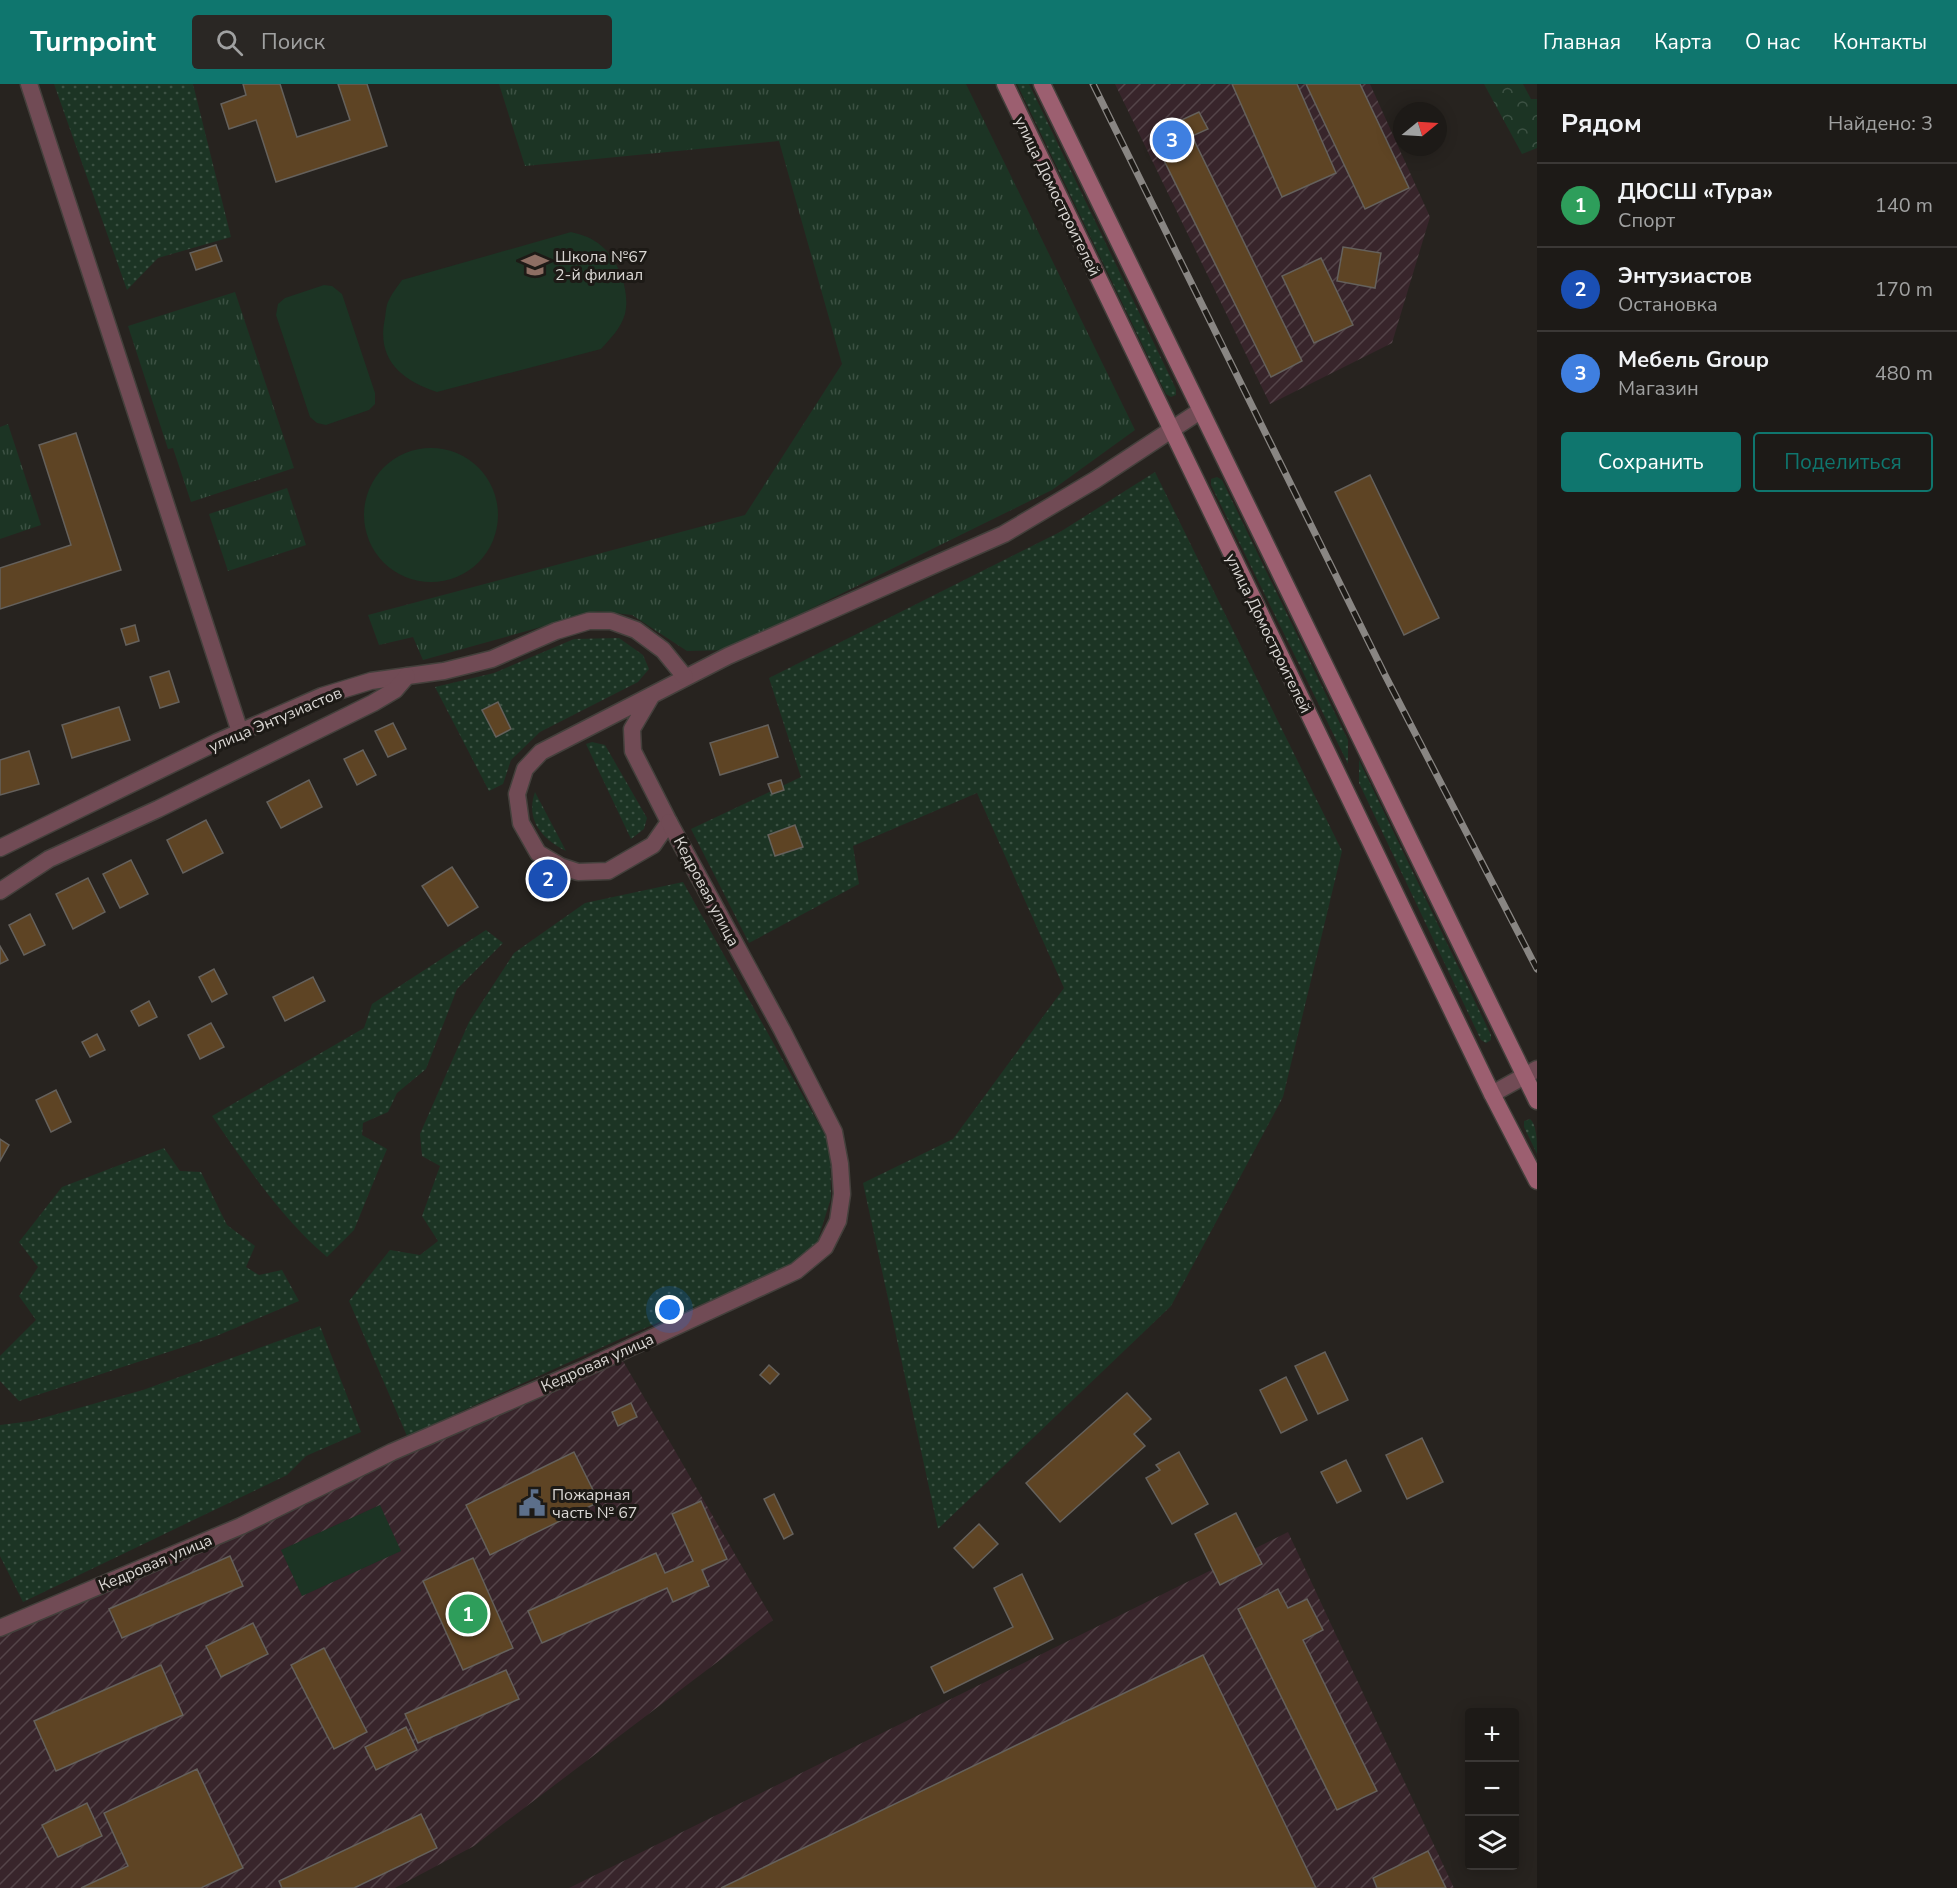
<!DOCTYPE html>
<html lang="ru">
<head>
<meta charset="utf-8">
<style>
  body { margin:0; font-family:"Nunito Sans",sans-serif; background:#2a2724; color:#f1f3f6 }
  .controls { position:absolute; right:18px; bottom:18px; display:grid; overflow:hidden; border-radius:6px; box-shadow:0 3px 15px #0003 }
  .controls button { width:54px; height:54px; display:grid; place-items:center; padding:0; border:0; border-bottom:2px solid #3b3836; background:#1d1a17; color:#f1f3f6; font:30px sans-serif }
  .compass { position:absolute; left:1393px; top:18px; width:54px; height:54px; border-radius:50%; background:#1d1a17; box-shadow:0 3px 15px #0003; rotate:72deg }
  .you { position:absolute; left:670px; top:1226px; width:21px; height:21px; margin:-15px; border:4px solid #fff; border-radius:50%; background:#1a73e8; box-shadow:0 0 0 9px #1a73e833 }
  .badge { display:grid; place-items:center; width:39px; height:39px; border-radius:50%; background:#0f766e; color:#fff; font-size:20px; font-weight:700 }
  .pin { position:absolute; translate:-50% -50%; border:3px solid #fff; box-shadow:0 2px 6px #0006 }
  .list { margin:0; padding:0; list-style:none }
  h2 { display:flex; justify-content:space-between; align-items:center; height:78px; margin:0; padding:0 24px; font-size:26px }
  h2 small { font-size:20px; font-weight:400; color:#a0a1a1 }
  .list li { display:grid; grid-template-columns:39px 1fr auto; gap:18px; align-items:center; box-sizing:border-box; height:84px; padding:0 24px; border-top:2px solid #3b3836 }
  .list b { display:block; font-size:22px; white-space:nowrap }
  .list p { margin:0; font-size:20px; white-space:nowrap; color:#a0a1a1 }
  .list em { font-size:20px; font-style:normal; color:#a0a1a1 }
  .actions { display:flex; gap:12px; padding:18px 24px }
  .actions a { flex:1; padding:14px 0; border:2px solid #0f766e; border-radius:6px; text-align:center; font-size:21px; color:#0f766e }
  .actions .main { background:#0f766e; color:#fff }
  .icon { flex:none; width:33px; height:33px; fill:none; stroke:currentColor; stroke-width:2; stroke-linecap:round; stroke-linejoin:round }
  .map { position:relative; flex:none; width:1537px; height:1804px; overflow:hidden }
  header { display:flex; align-items:center; gap:36px; box-sizing:border-box; height:84px; padding:0 30px; background:#0f766e; color:#fff }
  header strong { font-size:28px }
  nav { display:flex; gap:33px; margin-inline-start:auto; font-size:21px }
  .search { width:420px; height:54px; background:#2a2724; display:flex; align-items:center; gap:15px; box-sizing:border-box; padding:0 21px; border-radius:6px; color:#a0a1a1; font-size:22px }
  main { display:flex }
  aside { flex:1; background:#1d1a17 }
  .map>svg:first-child { display:block }
</style>
</head>
<body>
<header>
<strong>Turnpoint</strong>
<div class="search"><svg class="icon" aria-label="search" viewBox="0 0 24 24"><circle cx="10" cy="10" r="6"/><path d="M15 15l6 6"/></svg>Поиск</div>
<nav><a>Главная</a><a>Карта</a><a>О нас</a><a>Контакты</a></nav>
</header>
<main>
<div class="map">
<svg width="1537" height="1804" viewBox="0 0 1537 1804">
  <defs>
    <pattern id="industrial-furrows" width="10" height="10" patternUnits="userSpaceOnUse" patternTransform="scale(1.5)"><rect width="10" height="10" fill="#38252b"/><path d="M-1 1l2-2M0 10L10 0M9 11l2-2" fill="none" stroke="#544449"/></pattern>
    <pattern id="grass-dots" width="8" height="8" patternUnits="userSpaceOnUse" patternTransform="scale(1.5)"><rect width="8" height="8" fill="#1c3424"/><path d="M2 2h.1M6 6h.1" fill="none" stroke="#3c5143" stroke-width="1.8" stroke-linecap="round"/></pattern>
    <pattern id="forest-crowns" width="20" height="18" patternUnits="userSpaceOnUse" patternTransform="scale(1.5)"><rect width="20" height="18" fill="#1c3424"/><path d="M2 6a3 3 0 1 1 6 0M12 15a3 3 0 1 1 6 0" fill="none" stroke="#3c5143"/></pattern>
    <pattern id="park-tufts" width="24" height="20" patternUnits="userSpaceOnUse" patternTransform="scale(1.5)"><rect width="24" height="20" fill="#1c3424"/><path d="M3 7l-1-3M5 7V3M7 7l1-3M15 17l-1-3M17 17v-4M19 17l1-3" fill="none" stroke="#3c5143"/></pattern>
  </defs>
  <rect width="100%" height="100%" fill="#27231f"/>
  <g fill="url(#industrial-furrows)">
    <path d="M1115 0H1370L1430 133 1392 259 1270 320Z"/>
    <path d="M623 1277 773 1536 474 1762 395 1804H0V1549Z"/>
    <path d="M1288 1448 1454 1804H569Z"/>
  </g>
  <g fill="url(#grass-dots)">
    <path d="M54 0H193L231 153 158 174 127 206Z"/>
    <path d="M1017 0H1029L1176 305V311L1171 313 1166 310Z"/>
    <path d="M1155 388 1342 767 1283 1013 1171 1222 938 1445 863 1099 953 1055 1064 904 977 709 853 762 859 800 749 859 691 745 801 693 769 594 1060 448Z"/>
    <path d="M1217 393 1222 396 1348 656V680L1211 401V395Z"/>
    <path d="M619 554 643 571 649 585 638 598 540 648 511 676 503 700 489 707 435 603 494 589 574 555Z"/>
    <path d="M592 658 605 661 647 734 644 745 631 755 586 660Z"/>
    <path d="M1359 676 1491 951V956L1486 959 1481 956 1359 699Z"/>
    <path d="M535 708 566 767C542 755 525 736 535 708Z"/>
    <path d="M683 798 830 1060 831 1114 816 1162 786 1184 629 1251 407 1352 349 1217 390 1166 420 1171 438 1157 422 1132 440 1082 422 1072 420 1050 469 938 514 869 585 819Z"/>
    <path d="M486 846 503 859 457 905 426 985 397 1009 388 1028 363 1039 362 1051 387 1065 354 1146 327 1173C281 1134 246 1081 212 1032L364 944 372 920Z"/>
    <path d="M1530 1035C1537 1041 1537 1059 1537 1070L1524 1043V1037Z"/>
    <path d="M164 1064 180 1087 201 1088 227 1141 255 1162 246 1183 259 1191 282 1186 299 1217 214 1253 19 1317 0 1297V1272L36 1236 19 1212 38 1183 19 1158 62 1103Z"/>
    <path d="M320 1242 361 1348 306 1372 287 1391 23 1518 0 1472V1341L32 1337 143 1306Z"/>
  </g>
  <path fill="url(#forest-crowns)" d="M1484 0H1523L1531 15H1537V64L1522 70Z"/>
  <g fill="url(#park-tufts)">
    <path d="M499 0H966L1135 346 1052 406 727 566 687 567 632 531 598 527 423 576 413 553 379 561 368 531 745 431 842 280 779 57 525 82Z"/>
    <path d="M235 208 294 384 191 418 173 364 168 365 128 242Z"/>
    <path d="M8 340 41 441 0 455V343Z"/>
    <path d="M287 404 306 461 228 487 209 430Z"/>
  </g>
  <g fill="#1c3424">
    <path d="M571 148C578 150 587 152 593 156 616 168 631 205 625 230 621 244 611 254 601 265L437 308C401 296 376 275 385 234 386 228 386 221 389 216 392 209 398 202 402 196Z"/>
    <path d="M324 201 332 202 342 210 375 309V320L369 326 326 341 317 339 310 333 276 231 278 220 285 214Z"/>
    <circle cx="431" cy="431" r="67"/>
    <path d="M380 1421 401 1467 302 1512 281 1466Z"/>
  </g>
  <g fill="#5e4424" stroke="#65615c" stroke-width="1.5">
    <path d="M243 0H280L297 53 350 36 338 0H367L387 62 276 98 256 36 229 45 221 20 246 11Z"/>
    <path d="M1232 0H1297L1336 89 1282 113Z"/>
    <path d="M1306 0H1360L1409 104 1365 125Z"/>
    <path d="M1199 28 1208 45 1192 52 1302 277 1271 293 1151 50Z"/>
    <path d="M216 161 222 177 196 186 190 169Z"/>
    <path d="M1343 163 1381 169 1375 204 1337 197Z"/>
    <path d="M1321 174 1353 241 1314 259 1282 192Z"/>
    <path d="M76 349 121 486 0 525V484L71 461 39 361Z"/>
    <path d="M1370 391 1439 534 1404 551 1335 408Z"/>
    <path d="M135 541 139 557 126 561 121 545Z"/>
    <path d="M169 587 179 618 160 624 150 593Z"/>
    <path d="M498 618 511 645 496 653 482 626Z"/>
    <path d="M119 623 130 656 72 674 62 641Z"/>
    <path d="M393 639 406 665 388 673 375 647Z"/>
    <path d="M768 641 778 673 720 691 710 659Z"/>
    <path d="M363 666 376 691 357 701 344 675Z"/>
    <path d="M29 667 39 700 0 711V676Z"/>
    <path d="M309 696 322 723 281 744 267 718Z"/>
    <path d="M781 696 784 706 772 710 768 700Z"/>
    <path d="M206 736 223 769 183 789 167 756Z"/>
    <path d="M795 741 803 763 775 772 768 751Z"/>
    <path d="M131 776 148 810 120 824 103 790Z"/>
    <path d="M452 783 478 823 448 842 422 802Z"/>
    <path d="M88 794 105 828 73 845 56 810Z"/>
    <path d="M30 830 45 861 24 871 9 841Z"/>
    <path d="M0 862 8 876 0 880Z"/>
    <path d="M214 885 227 910 212 918 199 893Z"/>
    <path d="M313 893 325 917 285 937 273 913Z"/>
    <path d="M149 917 157 933 139 942 131 927Z"/>
    <path d="M211 939 224 963 200 975 188 951Z"/>
    <path d="M97 950 105 966 90 973 82 958Z"/>
    <path d="M56 1006 71 1038 51 1048 36 1016Z"/>
    <path d="M0 1055 9 1061 0 1077Z"/>
    <path d="M1325 1268 1348 1316 1318 1330 1295 1282Z"/>
    <path d="M769 1281 779 1290 770 1300 760 1291Z"/>
    <path d="M1286 1293 1307 1336 1281 1349 1260 1306Z"/>
    <path d="M1127 1309 1151 1335 1134 1350 1145 1362 1060 1438 1026 1399Z"/>
    <path d="M631 1319 637 1333 618 1342 612 1328Z"/>
    <path d="M1422 1354 1443 1398 1407 1415 1386 1371Z"/>
    <path d="M574 1368 599 1418 490 1471 466 1421Z"/>
    <path d="M1179 1368 1208 1420 1172 1440 1146 1394 1160 1386 1156 1381Z"/>
    <path d="M1346 1376 1361 1407 1337 1419 1321 1388Z"/>
    <path d="M774 1410 793 1450 784 1455 764 1415Z"/>
    <path d="M701 1417 727 1475 702 1486 709 1502 673 1518 667 1504 542 1559 528 1527 656 1469 665 1489 693 1477 672 1430Z"/>
    <path d="M1236 1429 1262 1480 1220 1501 1195 1450Z"/>
    <path d="M979 1440 998 1460 973 1484 954 1464Z"/>
    <path d="M230 1472 243 1502 122 1554 109 1525Z"/>
    <path d="M473 1474 513 1564 463 1586 423 1497Z"/>
    <path d="M1022 1490 1053 1555 944 1609 931 1583 1013 1543 994 1504Z"/>
    <path d="M1278 1505 1288 1524 1307 1515 1323 1546 1303 1556 1377 1707 1337 1726 1238 1525Z"/>
    <path d="M253 1539 268 1570 221 1593 206 1562Z"/>
    <path d="M324 1564 367 1648 334 1665 291 1581Z"/>
    <path d="M1203 1571 1316 1804H721Z"/>
    <path d="M161 1581 183 1631 56 1687 34 1637Z"/>
    <path d="M506 1586 519 1615 418 1659 405 1630Z"/>
    <path d="M406 1643 417 1666 376 1686 365 1663Z"/>
    <path d="M197 1685 243 1784 201 1804H81L128 1782 104 1729Z"/>
    <path d="M87 1719 102 1752 58 1773 42 1741Z"/>
    <path d="M421 1730 437 1764 354 1804H282L279 1797Z"/>
    <path d="M1428 1767 1446 1804H1377L1373 1794Z"/>
  </g>
  <g fill="none" stroke-linecap="round" stroke-linejoin="round">
    <defs>
      <g id="minor">
        <path d="M29 0 240 648"/>
        <path d="M652 611 632 645 633 667 669 738 653 761 608 787 578 788 560 782 538 769 521 739 517 710 525 685 541 668 728 572 1004 450 1095 396 1200 327"/>
        <path d="M0 764 217 658 322 612 371 597 444 587 492 575 556 547 589 537H611L636 546 663 566 685 593"/>
        <path d="M0 807 49 775 158 725 373 619 395 606 407 592"/>
        <path d="M1492 1010 1537 985"/>
        <path d="M0 1544 241 1442 392 1368 582 1286 796 1187 825 1163 838 1137 842 1110 840 1080 834 1048 782 946 669 738"/>
      </g>
      <g id="secondary">
        <path d="M1005 0 1492 1010 1537 1097"/>
        <path d="M1042 0 1537 1017"/>
      </g>
    </defs>
    <use href="#minor" stroke="#44403c" stroke-width="19"/>
    <use href="#secondary" stroke="#44403c" stroke-width="19"/>
    <use href="#minor" stroke="#714b55" stroke-width="16"/>
    <use href="#secondary" stroke="#9c5f70" stroke-width="16"/>
    <defs>
      <path id="rail" d="M1093 0 1386 593 1537 885"/>
    </defs>
    <use href="#rail" stroke="#898683" stroke-width="7"/>
    <use href="#rail" stroke="#1d1a16" stroke-width="4.5" stroke-dasharray="14" stroke-linecap="butt"/>
  </g>
  <defs>
    <symbol id="school-bare" viewBox="-9 -9 18 18"><path d="M0-5L7-2L0 1L-7-2ZM-4 1L0 2.5L4 1V4Q0 6-4 4Z" fill="#8d6e63" stroke="#1d1a16" stroke-width="2.5" paint-order="stroke"/></symbol>
    <symbol id="civic-bare" viewBox="-9 -9 18 18"><path d="M-.6-6.5H3V-4.5H.6V-3L4-1V1h2V6H-6V1h2V-1L-.6-3ZM-1.2 2.5V6h2.4V2.5Z" fill="#5c6f8a" stroke="#1d1a16" stroke-width="2.5" paint-order="stroke"/></symbol>
  </defs>
  <g fill-rule="evenodd">
    <use href="#school-bare" x="516" y="162" width="38" height="38"/>
    <use href="#civic-bare" x="513" y="1400" width="38" height="38"/>
  </g>
  <g text-anchor="middle" stroke-width="6" stroke-linejoin="round" paint-order="stroke">
    <g font-size="16" fill="#dad7d4" stroke="#1d1a16">
      <text transform="translate(1058 112) rotate(64)" y="6">улица Домостроителей</text>
      <text transform="translate(1269 549) rotate(64)" y="6">улица Домостроителей</text>
      <text transform="translate(275 635) rotate(-23)" y="6">улица Энтузиастов</text>
      <text transform="translate(707 807) rotate(62)" y="6">Кедровая улица</text>
      <text transform="translate(597 1278) rotate(-24)" y="6">Кедровая улица</text>
      <text transform="translate(155 1478) rotate(-23)" y="6">Кедровая улица</text>
    </g>
    <g font-size="16" fill="#dad7d4" stroke="#1d1a16" text-anchor="start">
      <text x="555" y="178">Школа №67<tspan x="555" dy="18">2-й филиал</tspan></text>
      <text x="552" y="1416">Пожарная<tspan x="552" dy="18">часть № 67</tspan></text>
    </g>
  </g>
</svg>
<div class="controls">
<button>+</button>
<button>−</button>
<button><svg class="icon" aria-label="layers" viewBox="0 0 24 24"><path d="M12 4l9 5-9 5-9-5zM3 14l9 5 9-5"/></svg></button>
</div>
<svg class="compass" viewBox="-18 -18 36 36"><path d="M0-13l5 13h-10z" fill="#e53935"/><path d="M0 13l5-13h-10z" fill="#a0a1a1"/></svg>
<div class="you"></div>
<div class="pin badge" style="left:468px;top:1530px;background:#2e9e5b">1</div>
<div class="pin badge" style="left:548px;top:795px;background:#1a4fb4">2</div>
<div class="pin badge" style="left:1172px;top:56px;background:#3f7fe0">3</div>
</div>
<aside>
<h2>Рядом<small>Найдено: 3</small></h2>
<ul class="list">
<li><span class="badge" style="background:#2e9e5b">1</span><div><b>ДЮСШ «Тура»</b><p>Спорт</p></div><em>140 m</em></li>
<li><span class="badge" style="background:#1a4fb4">2</span><div><b>Энтузиастов</b><p>Остановка</p></div><em>170 m</em></li>
<li><span class="badge" style="background:#3f7fe0">3</span><div><b>Мебель Group</b><p>Магазин</p></div><em>480 m</em></li>
</ul>
<div class="actions"><a class="main">Сохранить</a><a>Поделиться</a></div>
</aside>
</main>
</body>
</html>
